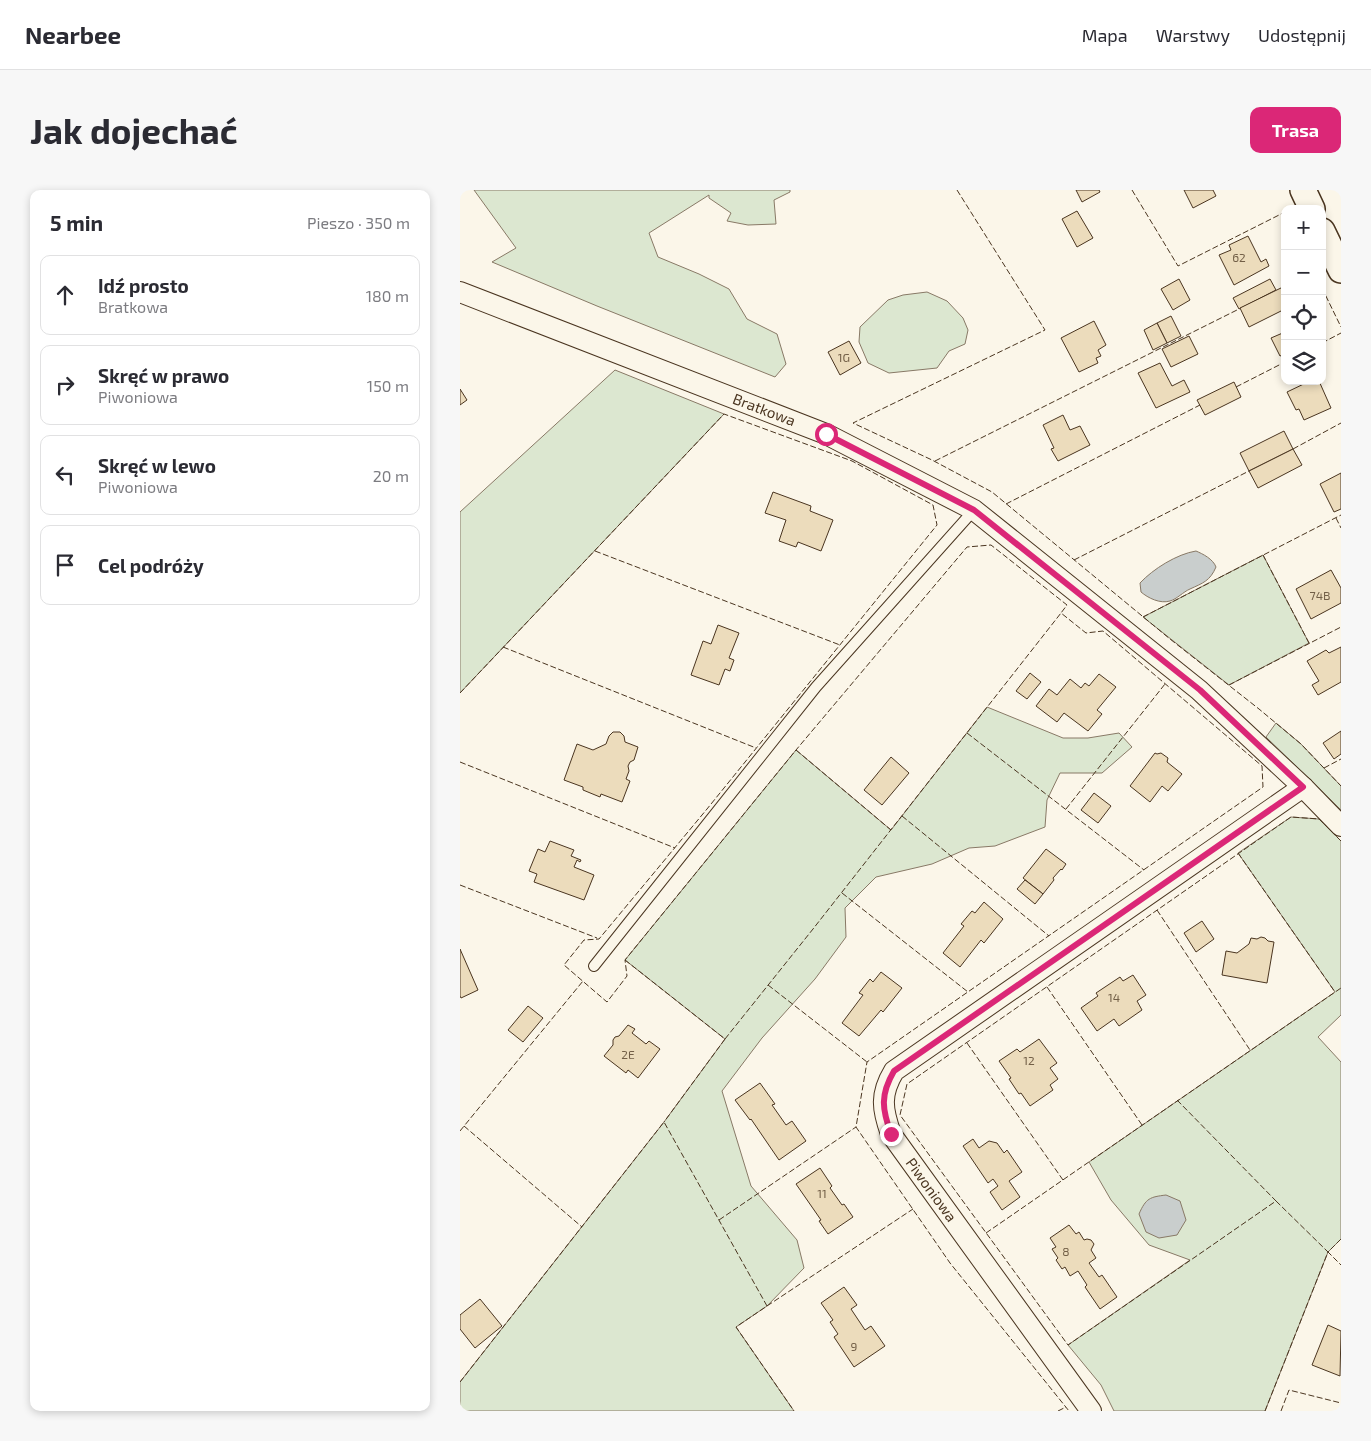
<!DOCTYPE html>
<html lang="pl">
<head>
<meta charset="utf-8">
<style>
  body { margin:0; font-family:"Exo 2",sans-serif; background:#f7f7f7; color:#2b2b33 }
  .controls { position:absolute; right:15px; top:15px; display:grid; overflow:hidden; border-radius:10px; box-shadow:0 2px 8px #0003 }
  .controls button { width:45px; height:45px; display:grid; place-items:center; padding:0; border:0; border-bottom:1px solid #e1e1e2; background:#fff; color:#2b2b33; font:25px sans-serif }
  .stop { position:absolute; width:15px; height:15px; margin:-11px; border:4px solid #db2777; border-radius:50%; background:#fff }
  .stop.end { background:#db2777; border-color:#fff; box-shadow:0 1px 5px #0008 }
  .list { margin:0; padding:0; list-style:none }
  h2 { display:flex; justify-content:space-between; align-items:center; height:65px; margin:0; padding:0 20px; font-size:21px }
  h2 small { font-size:16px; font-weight:400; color:#7c7c81 }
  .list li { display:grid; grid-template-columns:32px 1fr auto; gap:15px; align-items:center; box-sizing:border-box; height:80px; margin:0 10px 10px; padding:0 10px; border:1px solid #e1e1e2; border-radius:10px }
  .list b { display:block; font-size:19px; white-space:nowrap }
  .list p { margin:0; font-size:16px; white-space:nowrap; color:#7c7c81 }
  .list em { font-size:16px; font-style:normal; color:#7c7c81 }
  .icon { flex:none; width:28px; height:28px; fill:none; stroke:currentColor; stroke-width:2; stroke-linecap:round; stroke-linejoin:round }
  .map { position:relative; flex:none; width:881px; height:1221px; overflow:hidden; border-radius:10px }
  header { display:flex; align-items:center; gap:30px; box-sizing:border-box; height:70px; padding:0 25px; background:#fff; border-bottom:1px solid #e1e1e2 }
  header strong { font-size:24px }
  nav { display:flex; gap:28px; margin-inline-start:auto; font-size:18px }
  .intro { display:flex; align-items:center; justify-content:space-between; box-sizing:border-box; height:120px; padding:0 30px }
  h1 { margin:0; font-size:35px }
  .button { padding:12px 22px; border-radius:10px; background:#db2777; color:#fff; font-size:18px; font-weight:700 }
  main { display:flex; gap:30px; padding:0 30px }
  aside { flex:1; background:#fff; border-radius:10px; box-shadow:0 2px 8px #0003 }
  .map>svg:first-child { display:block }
</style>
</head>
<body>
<header>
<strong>Nearbee</strong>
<nav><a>Mapa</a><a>Warstwy</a><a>Udostępnij</a></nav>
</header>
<div class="intro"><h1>Jak dojechać</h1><a class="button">Trasa</a></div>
<main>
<aside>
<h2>5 min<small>Pieszo · 350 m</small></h2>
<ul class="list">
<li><svg class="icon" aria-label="ahead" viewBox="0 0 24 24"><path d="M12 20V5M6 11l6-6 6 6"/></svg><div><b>Idź prosto</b><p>Bratkowa</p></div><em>180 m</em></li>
<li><svg class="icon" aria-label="right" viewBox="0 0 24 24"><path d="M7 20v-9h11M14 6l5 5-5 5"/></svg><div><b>Skręć w prawo</b><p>Piwoniowa</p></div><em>150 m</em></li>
<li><svg class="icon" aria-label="left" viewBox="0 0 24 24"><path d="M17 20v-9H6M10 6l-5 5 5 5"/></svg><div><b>Skręć w lewo</b><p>Piwoniowa</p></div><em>20 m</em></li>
<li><svg class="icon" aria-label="arrive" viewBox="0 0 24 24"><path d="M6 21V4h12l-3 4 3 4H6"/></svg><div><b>Cel podróży</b></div></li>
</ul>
</aside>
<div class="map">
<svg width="881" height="1221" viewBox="0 0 881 1221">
  <rect width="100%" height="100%" fill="#fbf6e9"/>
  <g fill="#dce7d0" stroke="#887966">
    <path d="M14 0H330V2L314 10 316 34 288 35 267 31 271 23 249 8V5L189 43 198 67 239 84 269 99 287 129 317 144 326 174 315 187 137 116 32 72 56 58Z"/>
    <path d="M467 102 487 111 503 128 508 140 505 154 489 161 477 178 429 183 408 173 399 152 400 137 428 110 443 105Z"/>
    <path d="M155 180 264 224 0 503V322Z"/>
    <path d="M803 365 849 453 769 495 683 427Z"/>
    <path d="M527 517 603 548H628L659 543 672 557 642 583H600L587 610 585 637 535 656 509 658 472 674 416 687 385 718 386 747 355 789 302 848 262 901 291 996 337 1050 344 1078 307 1116 276 1137 334 1221H0V1192L204 932 265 849 165 770 336 560 431 640Z"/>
    <path d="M816 533 841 554 881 596V620L806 547Z"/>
    <path d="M831 627 859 629 881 651V825L858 847 881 872V1049L868 1062 805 1221H654L641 1195 608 1155 730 1070 689 1055 651 1010 629 972 875 802 778 663Z"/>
  </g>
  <g fill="#c9cecd" stroke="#887966">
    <path d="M736 361C743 364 753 369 756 377 750 391 743 393 730 399 723 402 717 409 710 411 700 414 688 408 681 402L680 393C693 379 717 364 736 361Z"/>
    <path d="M706 1005 720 1011 726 1030 717 1045 699 1048 686 1042 679 1024C686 1008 690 1007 706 1005Z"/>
  </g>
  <g fill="#ecdcbc" stroke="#4a3520">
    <path d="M616 0H639L640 2 622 12Z"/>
    <path d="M724 0H753L756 6 733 18Z"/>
    <path d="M617 21 633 48 617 57 602 29Z"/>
    <path d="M788 46 801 72 806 69 809 76 774 95 759 65 771 60 769 55Z"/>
    <path d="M719 89 730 110 713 120 701 99Z"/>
    <path d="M810 89 816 100 779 119 773 108Z"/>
    <path d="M825 96V119L789 137 780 118Z"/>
    <path d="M711 126 721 146 707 153 697 133Z"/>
    <path d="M634 131 646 155 638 160 641 166 636 168 638 173 619 182 601 148Z"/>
    <path d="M697 133 707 153 693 160 684 140Z"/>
    <path d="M825 142V164L820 166 811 148Z"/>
    <path d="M729 146 738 164 711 177 702 159Z"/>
    <path d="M389 151 401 173 380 185 368 162Z"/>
    <path d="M700 173 712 196 724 190 730 202 696 218 678 183Z"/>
    <path d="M850 191H859L871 218 844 230 839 219 836 220 827 202Z"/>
    <path d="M774 192 781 207 745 225 737 210Z"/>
    <path d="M0 199 7 210 0 215Z"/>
    <path d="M603 225 610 240 620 236 630 255 598 271 591 259 594 258 583 235Z"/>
    <path d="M824 241 833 259 789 281 780 263Z"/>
    <path d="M833 259 842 275 798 298 789 281Z"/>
    <path d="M881 283V319L874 322 860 294Z"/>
    <path d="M313 302 351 316 350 321 373 330 361 361 338 352 336 357 319 351 326 330 305 323Z"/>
    <path d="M871 380 881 398V413L851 429 836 399Z"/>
    <path d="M258 435 279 443 269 468 274 470 270 481 265 479 259 495 231 485 243 451 251 454Z"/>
    <path d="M881 457V492L858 505 852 495 859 491 847 471 866 460 869 463Z"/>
    <path d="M570 483 581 492 567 509 556 501Z"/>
    <path d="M639 484 656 497 637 520 642 524 628 541 604 523 597 532 576 516 589 499 597 505 610 489 621 498 625 493 629 496Z"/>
    <path d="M881 541V564L874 569 863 553Z"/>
    <path d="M153 542H160L164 546 165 552 178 557 174 570 170 572 168 576 169 581 166 589 170 591 162 612 141 604 140 607 123 600V597L104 590 117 554 133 560 146 554 149 546Z"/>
    <path d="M695 563 697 564 701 563 708 568 707 572 722 584 708 601 702 596 690 612 670 596Z"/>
    <path d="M431 567 449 583 422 615 404 600Z"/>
    <path d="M634 603 651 616 638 633 621 620Z"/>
    <path d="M90 651 114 660 111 666 121 670 120 672 117 670 114 677 134 685 124 710 74 692 77 684 69 681 78 659 85 662Z"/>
    <path d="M586 659 606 674 602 680 601 679 593 688 594 690 583 704 563 688Z"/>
    <path d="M565 690 583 704 575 714 557 699Z"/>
    <path d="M524 712 543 729 524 753 521 750 500 777 483 763 504 736 501 734 512 721 515 723Z"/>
    <path d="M742 731 754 749 736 762 724 743Z"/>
    <path d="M801 747 805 748 808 751 814 752 807 793 762 785 766 761 777 763 789 754 791 748 797 749Z"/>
    <path d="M0 759 18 800 1 808 0 806Z"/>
    <path d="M421 782 442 798 423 822 421 820 399 846 382 833 403 805 399 803 410 789 413 792Z"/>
    <path d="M673 785 686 805 677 811 682 820 659 836 654 829 637 841 621 818 638 806 636 803 660 787 663 791Z"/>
    <path d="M68 816 83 828 63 852 48 840Z"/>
    <path d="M168 835 175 839 172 843 186 854 189 851 200 859 178 888 168 880 166 883 144 866 153 855V850L155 847 159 846Z"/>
    <path d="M579 849 597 873 590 878 598 889 590 895 593 900 570 916 561 903 559 904 549 889 551 888 539 871 557 859 560 862Z"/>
    <path d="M300 893 315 914 312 915 326 935 332 931 346 951 319 970 291 929 290 930 275 910Z"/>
    <path d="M513 949 519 958 529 951 537 953 544 963 547 960 562 982 549 991 560 1007 542 1020 530 1002 538 996 533 989 528 993 503 956Z"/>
    <path d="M360 978 372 996 370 998 382 1015 384 1014 393 1027 368 1044 359 1031 361 1030 336 994Z"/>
    <path d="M609 1035 616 1044 619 1042 624 1050 627 1049 631 1050 634 1054 631 1060 636 1068 629 1073 639 1087 642 1085 657 1107 640 1119 625 1097 627 1095 618 1081 610 1086 605 1077 602 1079 596 1070 598 1068 592 1059 596 1057 590 1048Z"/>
    <path d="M384 1097 397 1115 391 1119 405 1140 411 1136 425 1156 394 1177 374 1147 378 1144 370 1132 373 1130 361 1113Z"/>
    <path d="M20 1109 42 1136 15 1158 0 1139V1125Z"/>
    <path d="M868 1135 881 1141 880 1186 852 1175Z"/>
  </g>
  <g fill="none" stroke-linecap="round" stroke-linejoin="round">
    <defs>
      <path id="service" d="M134 776 356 497 514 320"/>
      <g id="minor">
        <path d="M0 102 366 244 514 320 739 500 843 597 881 636"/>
        <path d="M631 1221 431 944C422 919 420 904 434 881L843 597"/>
      </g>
      <g id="tertiary">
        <path d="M843 0 852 19"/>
        <path d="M862 41 881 80"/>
      </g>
    </defs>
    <use href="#service" stroke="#4a3520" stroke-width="12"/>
    <use href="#minor" stroke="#4a3520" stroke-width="22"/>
    <use href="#tertiary" stroke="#4a3520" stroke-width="28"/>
    <use href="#service" stroke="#fbf6e9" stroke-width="10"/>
    <use href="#minor" stroke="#fbf6e9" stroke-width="20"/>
    <use href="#tertiary" stroke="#fbf6e9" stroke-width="25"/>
    <g stroke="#4a3520" stroke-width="1" stroke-dasharray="6 2.5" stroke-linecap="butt">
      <path d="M497 0 585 140 393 233 472 270 532 302 710 449 799 519 841 554 881 596"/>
      <path d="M672 0 718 76 825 22"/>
      <path d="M862 98 881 137"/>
      <path d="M862 153 881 143"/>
      <path d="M776 197 825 172"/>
      <path d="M833 259 881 233"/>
      <path d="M475 271 779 119"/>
      <path d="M546 314 740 215"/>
      <path d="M876 328 881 338"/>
      <path d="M135 361 380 455"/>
      <path d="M803 365 849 453"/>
      <path d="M614 370 789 281"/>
      <path d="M683 427 881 325"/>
      <path d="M43 457 296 558"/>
      <path d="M769 495 881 437"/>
      <path d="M0 503 264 224 392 271 473 315 477 335 247 619 139 749 124 750 104 775 147 812 167 786 165 770 336 560 507 357 531 355 607 415 601 423 626 443 643 441 802 576 803 597 407 872 396 937 490 1073 609 1221"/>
      <path d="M507 543 684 680"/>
      <path d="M336 560 431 640"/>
      <path d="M0 572 215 658"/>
      <path d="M864 578 881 569"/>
      <path d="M606 619 705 494"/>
      <path d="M442 626 589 746"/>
      <path d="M881 651 859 629 831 627 447 894 440 925 608 1155 816 1011 868 1062 881 1049"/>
      <path d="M778 663 875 802"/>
      <path d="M0 695 137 748"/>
      <path d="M382 703 508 802"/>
      <path d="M697 720 790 860"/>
      <path d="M165 770 265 849 204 932"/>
      <path d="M308 795 407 872"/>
      <path d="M587 797 682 935"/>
      <path d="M265 849 353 739 601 423"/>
      <path d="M507 853 603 990"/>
      <path d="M717 910 816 1011"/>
      <path d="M4 936 122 1037"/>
      <path d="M0 941 123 791"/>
      <path d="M259 1030 396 937"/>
      <path d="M526 1043 881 798"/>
      <path d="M307 1116 453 1019"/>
      <path d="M0 1192 204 932 307 1116 276 1137 334 1221"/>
      <path d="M598 1221 606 1217"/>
      <path d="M805 1221 868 1062 881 1075"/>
      <path d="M821 1221 829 1200 881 1213"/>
    </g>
  </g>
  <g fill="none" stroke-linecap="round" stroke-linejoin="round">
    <path stroke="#db2777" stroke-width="6" d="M366 244 514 320 740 500 843 597 434 881C420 905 422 919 431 944"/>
  </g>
  <g text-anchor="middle" stroke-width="4" stroke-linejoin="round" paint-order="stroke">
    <g font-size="12" fill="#725f47">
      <text x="779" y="72">62</text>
      <text x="384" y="172">1G</text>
      <text x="860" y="410">74B</text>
      <text x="654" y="812">14</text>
      <text x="168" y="869">2E</text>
      <text x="569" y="875">12</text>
      <text x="362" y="1008">11</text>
      <text x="606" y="1066">8</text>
      <text x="394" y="1161">9</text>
    </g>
    <g font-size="15" fill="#4a3520" stroke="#fbf6e9">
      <text transform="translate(304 220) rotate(21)" y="5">Bratkowa</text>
      <text transform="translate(471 1000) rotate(54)" y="5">Piwoniowa</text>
    </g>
  </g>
</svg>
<div class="controls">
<button>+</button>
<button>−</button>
<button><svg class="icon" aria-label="locate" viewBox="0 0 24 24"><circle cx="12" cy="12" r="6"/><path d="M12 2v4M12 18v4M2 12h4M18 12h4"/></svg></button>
<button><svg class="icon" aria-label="layers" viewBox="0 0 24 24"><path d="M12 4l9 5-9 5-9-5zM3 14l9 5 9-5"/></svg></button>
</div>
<div class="stop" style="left:366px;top:244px"></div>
<div class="stop end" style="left:431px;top:944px"></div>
</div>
</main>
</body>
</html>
